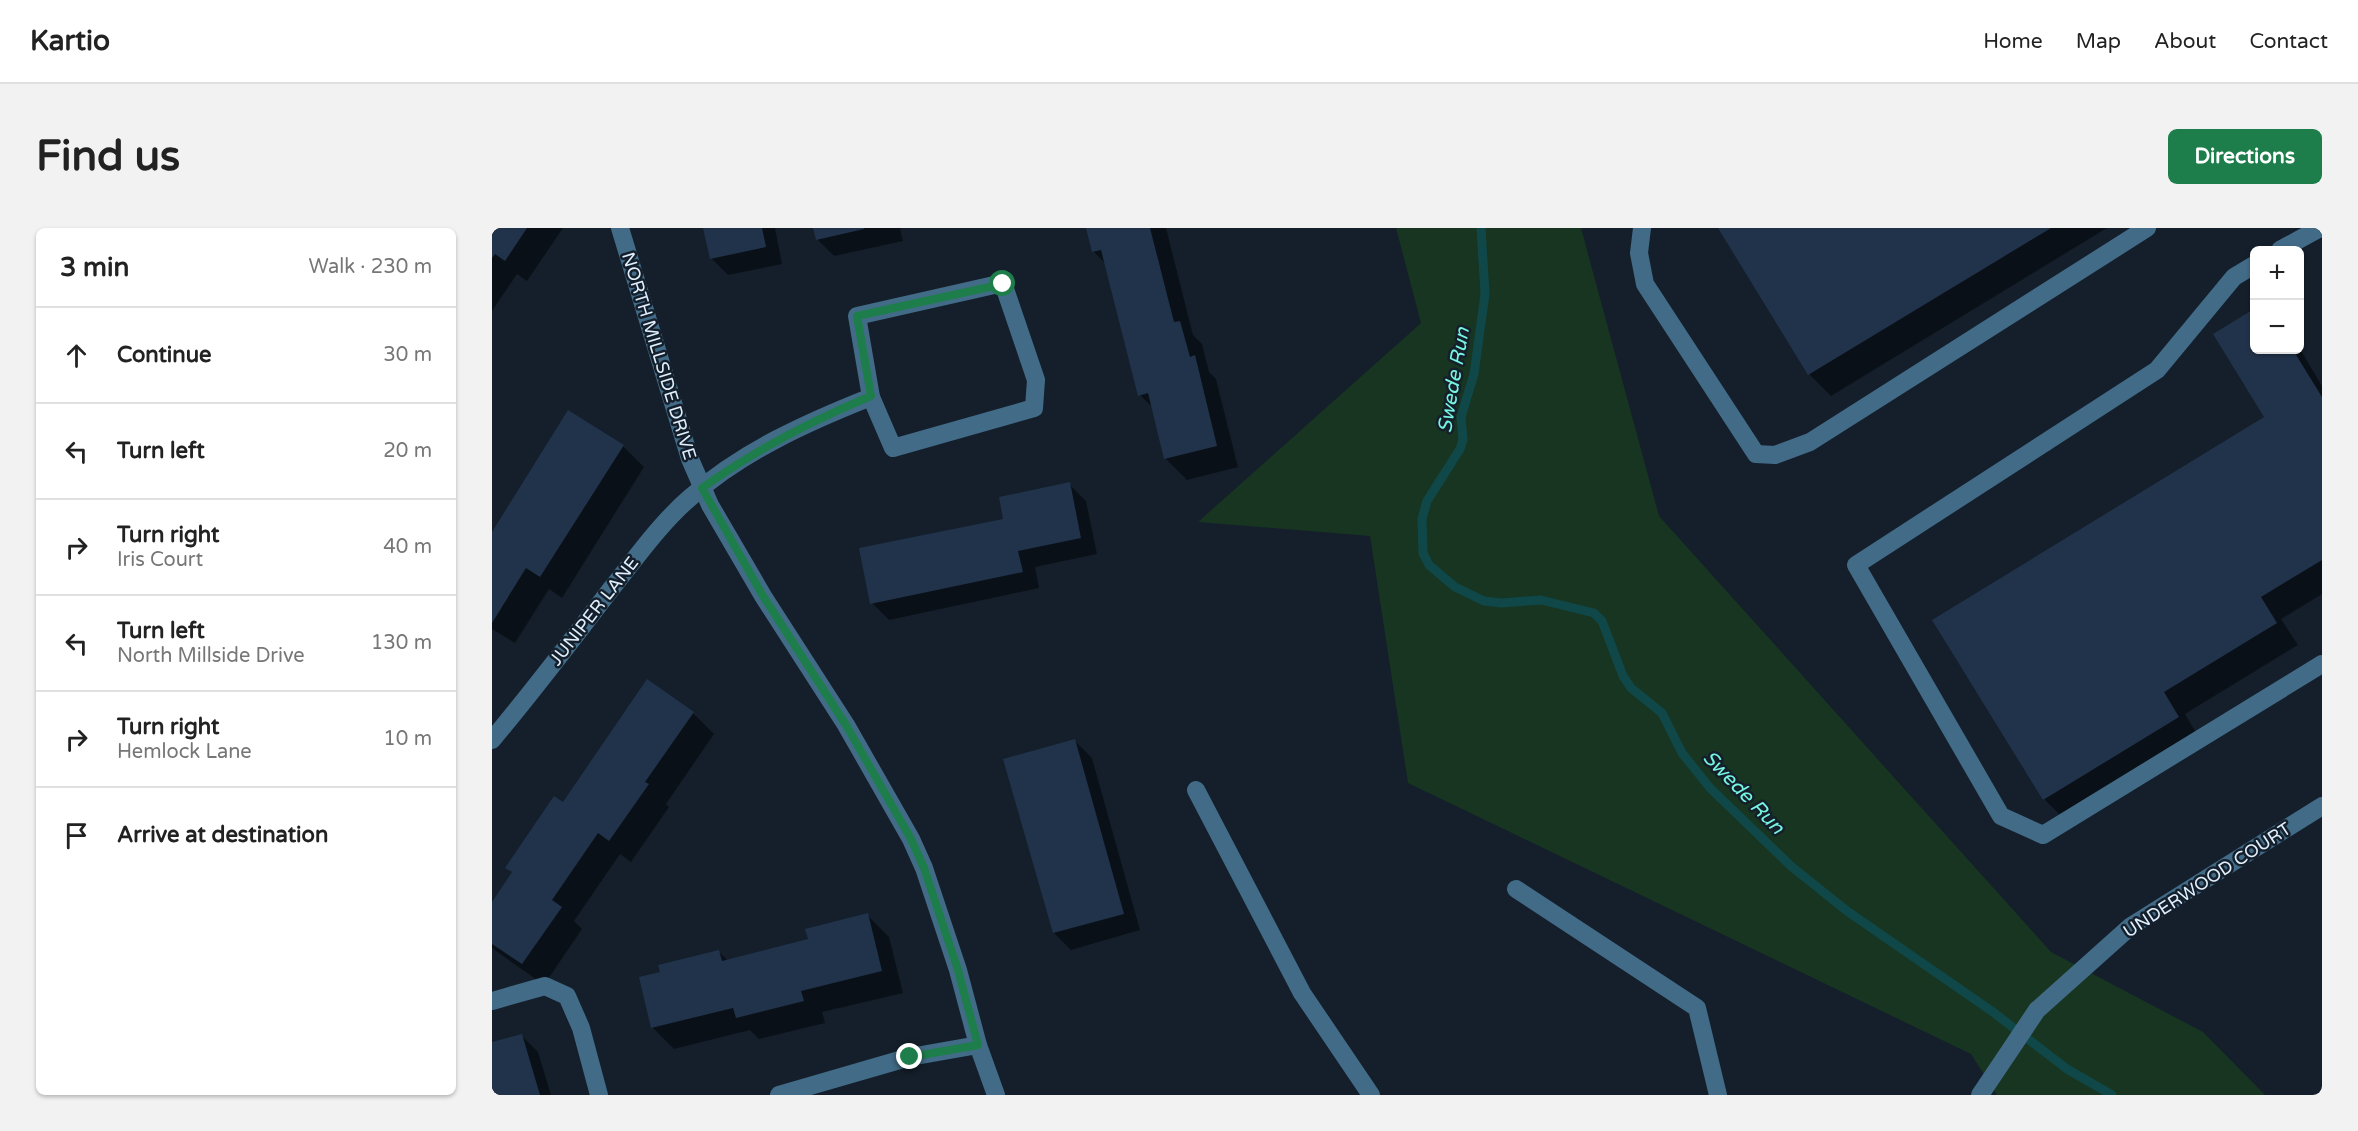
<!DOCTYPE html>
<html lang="en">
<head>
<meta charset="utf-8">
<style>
  body { margin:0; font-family:"Varela Round",sans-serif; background:#f2f2f2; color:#222 }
  .controls { position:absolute; right:18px; top:18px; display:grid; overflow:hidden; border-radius:9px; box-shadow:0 2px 4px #0004 }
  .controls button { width:54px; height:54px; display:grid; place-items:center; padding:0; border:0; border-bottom:2px solid #e0e0e0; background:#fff; color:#222; font:30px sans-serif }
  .stop { position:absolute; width:18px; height:18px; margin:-14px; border:4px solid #1e7e4b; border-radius:50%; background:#fff }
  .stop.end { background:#1e7e4b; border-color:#fff; box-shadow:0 2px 6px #0008 }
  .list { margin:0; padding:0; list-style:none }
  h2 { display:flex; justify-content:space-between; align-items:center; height:78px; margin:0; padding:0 24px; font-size:26px }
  h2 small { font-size:20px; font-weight:400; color:#767676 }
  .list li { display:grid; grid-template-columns:39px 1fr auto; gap:18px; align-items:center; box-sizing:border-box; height:96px; padding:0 24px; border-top:2px solid #e0e0e0 }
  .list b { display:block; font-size:22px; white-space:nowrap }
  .list p { margin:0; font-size:20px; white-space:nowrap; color:#767676 }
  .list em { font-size:20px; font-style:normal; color:#767676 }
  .icon { flex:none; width:33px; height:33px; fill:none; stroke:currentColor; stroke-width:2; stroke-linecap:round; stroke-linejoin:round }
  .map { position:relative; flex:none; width:1830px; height:867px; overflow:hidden; border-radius:9px }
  header { display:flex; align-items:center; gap:36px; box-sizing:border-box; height:84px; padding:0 30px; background:#fff; border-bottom:2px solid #e0e0e0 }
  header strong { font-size:28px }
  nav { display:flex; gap:33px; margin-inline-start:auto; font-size:21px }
  .intro { display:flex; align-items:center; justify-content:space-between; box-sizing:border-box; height:144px; padding:0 36px }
  h1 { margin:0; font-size:42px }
  .button { padding:15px 27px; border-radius:9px; background:#1e7e4b; color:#fff; font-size:21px; font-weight:700 }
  main { display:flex; gap:36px; padding:0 36px }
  aside { flex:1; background:#fff; border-radius:9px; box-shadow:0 2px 4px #0004 }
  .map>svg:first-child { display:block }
</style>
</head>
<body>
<header>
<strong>Kartio</strong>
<nav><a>Home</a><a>Map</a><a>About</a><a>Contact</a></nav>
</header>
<div class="intro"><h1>Find us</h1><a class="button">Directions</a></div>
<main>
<aside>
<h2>3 min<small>Walk · 230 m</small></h2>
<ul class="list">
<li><svg class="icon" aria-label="ahead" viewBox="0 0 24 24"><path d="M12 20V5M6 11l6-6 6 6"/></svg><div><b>Continue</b></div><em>30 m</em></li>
<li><svg class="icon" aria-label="left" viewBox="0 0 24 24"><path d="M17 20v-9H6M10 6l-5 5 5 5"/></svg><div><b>Turn left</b></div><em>20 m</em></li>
<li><svg class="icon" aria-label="right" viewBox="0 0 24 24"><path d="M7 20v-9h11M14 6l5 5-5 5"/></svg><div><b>Turn right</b><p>Iris Court</p></div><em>40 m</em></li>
<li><svg class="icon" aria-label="left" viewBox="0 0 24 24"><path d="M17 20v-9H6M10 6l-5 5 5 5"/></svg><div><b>Turn left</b><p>North Millside Drive</p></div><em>130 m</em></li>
<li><svg class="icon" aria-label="right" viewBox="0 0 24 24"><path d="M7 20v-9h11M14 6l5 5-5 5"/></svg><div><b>Turn right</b><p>Hemlock Lane</p></div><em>10 m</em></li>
<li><svg class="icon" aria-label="arrive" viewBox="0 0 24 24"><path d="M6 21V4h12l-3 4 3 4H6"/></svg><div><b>Arrive at destination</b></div></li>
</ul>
</aside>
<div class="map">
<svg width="1830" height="867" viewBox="0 0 1830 867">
  <rect width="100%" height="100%" fill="#141f2b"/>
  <path fill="#173521" d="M904 0H1089L1167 288 1559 724 1711 804 1773 867H1505L1479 826 916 555 878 308 706 294 929 95Z"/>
  <g fill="#0007">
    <path d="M0 0H71L35 53 25 46 0 83Z"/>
    <path d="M213 0H283L290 36 236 47 219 30Z"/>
    <path d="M323 0H411L408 1 411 13 342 28 325 11Z"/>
    <path d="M596 0H674L701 107 710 116 717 144 724 151 746 239 695 252 674 231 661 180 648 167 615 37 602 24Z"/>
    <path d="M1228 0H1615L1339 168 1318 147Z"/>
    <path d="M1762 83V122L1808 121 1830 158V366L1789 391 1806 417 1693 486 1708 511 1574 593 1552 571 1774 190 1723 107Z"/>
    <path d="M131 218 152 239 70 370 57 361 23 415 0 401V307Z"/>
    <path d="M577 256 594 273 605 326 543 339 547 360 397 392 380 375 513 292Z"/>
    <path d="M201 485 222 506 174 576 177 579 139 634 128 626 82 693 90 701 52 757 0 720V677L21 646 15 639 71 576Z"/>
    <path d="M582 512 600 530 648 702 579 722 562 705Z"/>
    <path d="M375 687 397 709 411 765 330 784 333 795 267 811 258 802 182 821 160 799 170 745 227 724 236 733 318 712Z"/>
    <path d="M29 807 46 824 59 867H0V816Z"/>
  </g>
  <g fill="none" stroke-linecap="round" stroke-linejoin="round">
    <path stroke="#104849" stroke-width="9" d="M989 0 993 66 982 146 969 189 971 212 968 221 935 273 930 291 931 325 937 337 963 359 992 373 1009 375 1049 372 1102 385 1110 393 1131 448 1139 460 1170 485 1190 525 1218 560 1300 639 1355 683 1501 784 1575 841 1620 867"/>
  </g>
  <g fill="#21334b">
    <path d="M0 0H35L13 33 3 26 0 30Z"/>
    <path d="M211 0H270L274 19 218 31Z"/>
    <path d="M321 0H372V1L324 12Z"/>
    <path d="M594 0H658L682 94 688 93 698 129 703 127 725 218 672 231 656 165 646 168 609 22 600 24Z"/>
    <path d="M1226 0H1559L1316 147Z"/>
    <path d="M1762 81V122H1801L1830 169V332L1769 369 1785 395 1672 464 1687 489 1551 572 1440 392 1772 189 1721 106Z"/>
    <path d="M76 182 132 217 48 349 34 340 0 395V304Z"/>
    <path d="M578 254 589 310 526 323 531 344 378 376 367 320 511 291 507 269Z"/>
    <path d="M155 451 202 484 153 554 157 556 117 613 106 605 60 672 70 679 30 736 0 716V674L20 644 13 640 62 568 71 574Z"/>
    <path d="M583 511 632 686 561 705 511 531Z"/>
    <path d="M376 685 390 743 309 763 312 773 244 790 241 780 159 800 147 749 168 744 166 737 227 722 230 733 316 711 313 701Z"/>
    <path d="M30 806 48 867H0V814Z"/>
  </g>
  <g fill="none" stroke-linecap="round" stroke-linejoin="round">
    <g stroke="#426b87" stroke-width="18">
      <path d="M128 0 198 231 218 277 271 368 354 497 419 611 432 640 466 742 486 817 504 867"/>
      <path d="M1150 0 1147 25 1153 56 1264 226 1283 227 1318 214 1655 0"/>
      <path d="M1788 22 1828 0"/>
      <path d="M1762 37 1742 49 1665 142 1364 337 1509 588 1551 607 1830 436"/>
      <path d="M511 55 544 152 542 180 401 220 379 169 365 88Z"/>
      <path d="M0 512C41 463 80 412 119 361 144 330 169 294 200 268 251 223 316 194 379 169"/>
      <path d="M704 562 810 765 879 867"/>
      <path d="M1024 661 1205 780 1226 867"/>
      <path d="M0 773 53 758 75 768 89 800 107 867"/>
      <path d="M287 867 418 829 486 817"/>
      <path d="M1488 867 1545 782 1639 698 1830 578"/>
    </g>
  </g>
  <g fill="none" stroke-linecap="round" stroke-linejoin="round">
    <path stroke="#1e7e4b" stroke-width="8" d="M418 829 486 817 466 742 432 640 419 611 354 497 271 368 210 260C263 222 319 193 379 168L365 88 511 56"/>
  </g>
  <g text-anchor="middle" stroke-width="5" stroke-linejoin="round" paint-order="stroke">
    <g font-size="18" fill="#e0effd" stroke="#141f2b">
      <text transform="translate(167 128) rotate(73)" y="6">NORTH MILLSIDE DRIVE</text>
      <text transform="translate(102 383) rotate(-52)" y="6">JUNIPER LANE</text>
      <text transform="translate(1715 652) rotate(-33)" y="6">UNDERWOOD COURT</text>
    </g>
    <g font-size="20" font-style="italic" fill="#76f5e0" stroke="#141f2b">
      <text transform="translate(961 152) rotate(-80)" y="7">Swede Run</text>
      <text transform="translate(1252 564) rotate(46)" y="7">Swede Run</text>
    </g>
  </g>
</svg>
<div class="controls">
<button>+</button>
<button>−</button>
</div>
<div class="stop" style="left:511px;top:56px"></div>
<div class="stop end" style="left:418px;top:829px"></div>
</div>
</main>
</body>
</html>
